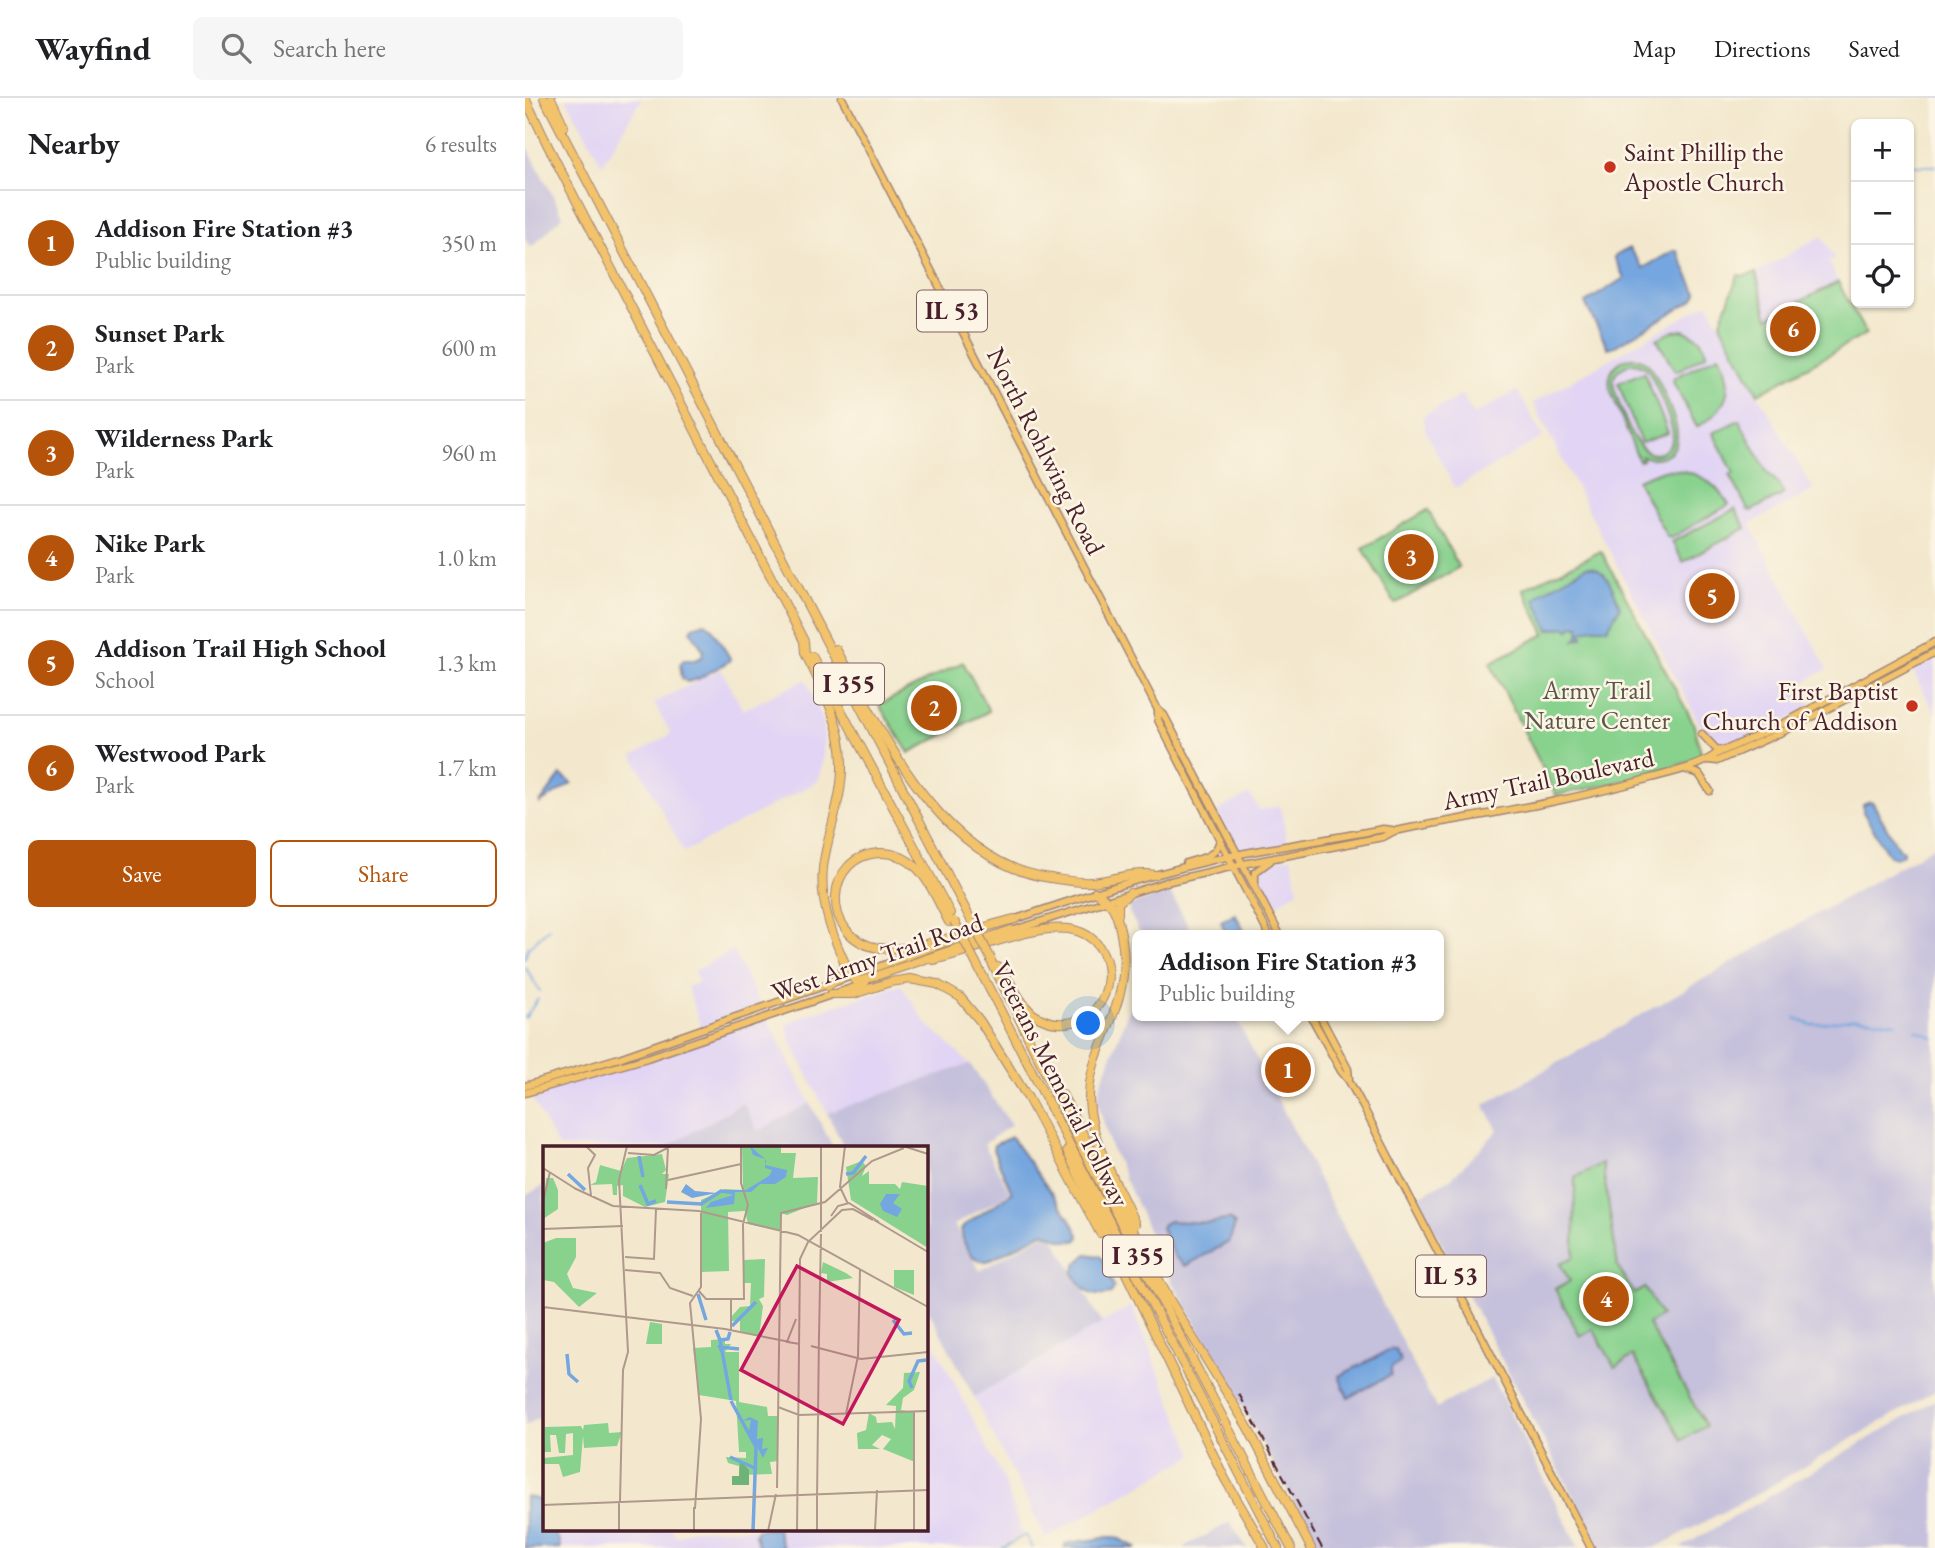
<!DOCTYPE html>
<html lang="en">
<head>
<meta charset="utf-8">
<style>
  body { margin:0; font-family:"EB Garamond",serif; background:#f6f6f6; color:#202124 }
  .controls { position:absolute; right:21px; top:21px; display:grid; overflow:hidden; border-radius:10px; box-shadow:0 2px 5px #0004 }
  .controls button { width:63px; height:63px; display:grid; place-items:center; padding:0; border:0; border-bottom:2px solid #e0e0e0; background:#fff; color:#202124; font:35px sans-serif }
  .you { position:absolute; left:564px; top:926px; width:24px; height:24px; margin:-18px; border:5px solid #fff; border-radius:50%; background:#1a73e8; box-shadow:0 0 0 10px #1a73e833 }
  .badge { display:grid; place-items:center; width:46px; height:46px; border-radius:50%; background:#b45309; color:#fff; font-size:23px; font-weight:700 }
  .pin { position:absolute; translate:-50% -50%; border:4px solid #fff; box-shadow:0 2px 7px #0006 }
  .popup { position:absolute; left:607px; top:832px; width:312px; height:91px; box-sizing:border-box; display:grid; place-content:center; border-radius:10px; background:#fff; filter:drop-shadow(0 2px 5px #0005); font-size:23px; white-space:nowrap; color:#757577 }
  .popup b { font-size:26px; color:#202124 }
  .popup::after { content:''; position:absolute; left:50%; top:100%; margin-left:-14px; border:14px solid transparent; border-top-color:#fff }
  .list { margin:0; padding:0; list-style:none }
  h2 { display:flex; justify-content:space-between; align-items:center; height:91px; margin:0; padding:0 28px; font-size:30px }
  h2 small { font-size:23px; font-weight:400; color:#757577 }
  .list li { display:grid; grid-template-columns:46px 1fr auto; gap:21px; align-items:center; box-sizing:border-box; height:105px; padding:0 28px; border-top:2px solid #e0e0e0 }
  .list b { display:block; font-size:26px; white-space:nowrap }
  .list p { margin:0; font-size:23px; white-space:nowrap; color:#757577 }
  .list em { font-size:23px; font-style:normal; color:#757577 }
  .actions { display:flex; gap:14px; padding:21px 28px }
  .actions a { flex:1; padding:16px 0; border:2px solid #b45309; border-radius:10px; text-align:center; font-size:24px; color:#b45309 }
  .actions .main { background:#b45309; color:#fff }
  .icon { flex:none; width:38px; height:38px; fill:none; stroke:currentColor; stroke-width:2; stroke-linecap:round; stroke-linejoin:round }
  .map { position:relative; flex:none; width:1410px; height:1450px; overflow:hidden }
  header { display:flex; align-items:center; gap:42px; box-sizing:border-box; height:98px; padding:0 35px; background:#fff; border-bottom:2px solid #e0e0e0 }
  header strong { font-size:33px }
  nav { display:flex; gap:38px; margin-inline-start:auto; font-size:24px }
  .search { width:490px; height:63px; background:#f6f6f6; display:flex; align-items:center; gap:18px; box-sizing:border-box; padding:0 24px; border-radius:10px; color:#757577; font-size:26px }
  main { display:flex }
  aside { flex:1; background:#fff }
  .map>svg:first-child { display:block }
</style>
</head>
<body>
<header>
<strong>Wayfind</strong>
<div class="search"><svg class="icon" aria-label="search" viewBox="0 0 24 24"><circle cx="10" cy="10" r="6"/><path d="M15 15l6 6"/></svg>Search here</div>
<nav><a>Map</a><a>Directions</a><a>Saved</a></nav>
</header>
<main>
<aside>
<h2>Nearby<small>6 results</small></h2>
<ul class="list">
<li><span class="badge">1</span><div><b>Addison Fire Station #3</b><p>Public building</p></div><em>350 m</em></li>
<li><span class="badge">2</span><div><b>Sunset Park</b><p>Park</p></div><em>600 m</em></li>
<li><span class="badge">3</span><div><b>Wilderness Park</b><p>Park</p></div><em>960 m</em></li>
<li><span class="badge">4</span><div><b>Nike Park</b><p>Park</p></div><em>1.0 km</em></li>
<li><span class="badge">5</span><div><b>Addison Trail High School</b><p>School</p></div><em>1.3 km</em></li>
<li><span class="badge">6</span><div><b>Westwood Park</b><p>Park</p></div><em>1.7 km</em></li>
</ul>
<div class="actions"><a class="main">Save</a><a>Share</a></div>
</aside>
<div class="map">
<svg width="1410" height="1450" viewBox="0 0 1410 1450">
  <rect width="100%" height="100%" fill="#fcf5e5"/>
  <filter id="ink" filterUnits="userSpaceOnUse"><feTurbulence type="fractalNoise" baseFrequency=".0143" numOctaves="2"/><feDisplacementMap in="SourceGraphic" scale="14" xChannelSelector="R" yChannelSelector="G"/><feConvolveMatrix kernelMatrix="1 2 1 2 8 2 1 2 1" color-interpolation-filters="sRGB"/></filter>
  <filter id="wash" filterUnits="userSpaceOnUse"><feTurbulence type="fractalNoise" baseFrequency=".00686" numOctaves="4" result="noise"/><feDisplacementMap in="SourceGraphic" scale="28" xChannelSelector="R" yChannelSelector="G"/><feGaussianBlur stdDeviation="1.57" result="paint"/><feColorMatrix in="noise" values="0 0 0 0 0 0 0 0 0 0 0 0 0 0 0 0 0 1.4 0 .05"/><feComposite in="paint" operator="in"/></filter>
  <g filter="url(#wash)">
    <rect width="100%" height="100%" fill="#f3e8cd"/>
    <g fill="#e1d4f4">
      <path d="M41 0H117L77 67Z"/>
      <path d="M1297 138 1310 161 1304 164 1313 184 1243 220 1231 175Z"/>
      <path d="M1183 205 1233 296 1289 392 1225 426 1302 571 1274 587 1286 609 1250 628 1199 650H1193L1180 637 1008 305Z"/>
      <path d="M992 292 1018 339 930 390 901 335 898 318 937 297 949 317Z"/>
      <path d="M1410 555V615L1385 568Z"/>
      <path d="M196 571 218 612 281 581 299 625 298 660 293 683 159 754 108 658 146 636 129 605Z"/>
      <path d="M725 696 734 712 755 708 763 747 714 755 692 713Z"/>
      <path d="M766 759 773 792 751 808 720 767Z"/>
      <path d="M208 852 236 909 176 929 162 889 174 884 169 873Z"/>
      <path d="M376 887 401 925 445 966 302 1015 267 946 261 928 269 922 299 911Z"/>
      <path d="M242 920 285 1005 233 1033 218 1005 141 1049H33L5 996Z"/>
      <path d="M606 1208 669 1357 521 1440 449 1299Z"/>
      <path d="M401 1229 478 1380 497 1436 473 1450H0V1424L19 1413V1431H147L152 1439 168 1431H401Z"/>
    </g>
    <g fill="#c5c0db" fill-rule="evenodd">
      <path d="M0 44 38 118 6 150 0 141Z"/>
      <path d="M1410 748V1293L1232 1396 1130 1450H1075L892 1099 927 1080 973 1032 959 1007ZM1077 1065 1093 1169 1109 1196 1120 1190 1136 1217 1123 1226 1181 1327 1156 1342 1108 1258 1068 1230 1055 1237 1031 1191 1045 1183 1049 1159 1050 1080Z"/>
      <path d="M645 794 668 837H616L604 814 605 807Z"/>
      <path d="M612 889V918H710L911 1310 967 1280 1054 1450H793L707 1289 648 1186 585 1047 572 1001 576 986Z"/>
      <path d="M445 966 486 1027 459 1046 485 1095 429 1127 455 1173 525 1133 577 1225 449 1299 401 1207V1049H319L302 1015Z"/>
      <path d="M218 1005 233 1033 285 1005 308 1049H141Z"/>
      <path d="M19 1087V1317L0 1328V1098Z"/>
      <path d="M1410 1302V1450H1155L1376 1322Z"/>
      <path d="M705 1424 722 1450H657Z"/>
    </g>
    <g fill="#88d28e" stroke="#69785c" stroke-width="2" fill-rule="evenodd">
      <path d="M1231 175 1243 220 1313 184 1341 236 1233 296 1195 226 1213 177 1219 178Z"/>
      <path d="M1158 232 1175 241 1182 256 1152 273 1149 272 1132 241 1148 233Z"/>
      <path d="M1194 257C1211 289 1203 311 1172 329L1148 284 1149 280Z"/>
      <path d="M1106 260C1112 260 1117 261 1122 265 1131 272 1152 324 1152 336 1153 356 1134 364 1117 358L1118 362 1114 363 1085 291C1082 275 1090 263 1106 260ZM1106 265C1112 265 1116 266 1121 270 1128 277 1146 324 1148 335 1148 342 1145 349 1139 353 1111 370 1096 308 1089 290L1088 282 1092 273Z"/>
      <path d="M1119 274 1143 335 1116 345 1093 285Z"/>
      <path d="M1214 322 1242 374 1252 384 1259 396 1226 413 1223 412 1205 377 1209 375 1188 335Z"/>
      <path d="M1138 372C1168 370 1189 382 1204 407L1146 440 1142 439 1112 382Z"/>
      <path d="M1210 411 1221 430 1158 464 1147 444Z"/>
      <path d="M903 412 934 469 870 506 838 450Z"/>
      <path d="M1076 453 1168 624 1176 655C1164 672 1057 692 1031 697L965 565 1020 536 998 491Z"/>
      <path d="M438 564 464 613 384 655 354 607Z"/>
      <path d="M1077 1065 1093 1169 1109 1196 1120 1190 1136 1218 1123 1226 1181 1328 1157 1342 1108 1258 1090 1269 1068 1231 1055 1238 1030 1191 1045 1183 1035 1166 1049 1159 1050 1080Z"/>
    </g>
    <g fill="#74a6df" stroke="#5f6285" stroke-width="2">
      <path d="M1104 150 1118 170 1148 153H1152L1172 196 1168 202 1090 248 1083 250 1060 205 1099 180 1089 159Z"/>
      <path d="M1061 469C1081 467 1089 493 1095 509L1083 530H1067L1057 534 1058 539 1050 542 1054 537 1055 528 1049 527 1044 532 1040 529 1024 532 1010 501 1016 495Z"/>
      <path d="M180 525 186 529 205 560 204 563 173 581 162 584 157 580 155 566 159 562H170L177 559 178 552 166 533 168 529Z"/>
      <path d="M36 677 47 685 14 706Z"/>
      <path d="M1345 704 1348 705 1373 750 1378 753V756L1371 760 1364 758 1338 714V707Z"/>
      <path d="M710 816 720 834V837H701L696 823Z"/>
      <path d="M486 1039 546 1122 554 1137 553 1142C541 1146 530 1139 519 1134L468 1161C449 1170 439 1149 436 1132L440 1127 487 1095 468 1052 469 1047Z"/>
      <path d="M705 1121 710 1127 704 1144 660 1168 650 1159 636 1130 638 1126 644 1123 686 1125Z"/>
      <path d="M562 1156 574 1158 578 1161 589 1189 586 1196C565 1201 558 1192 548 1175L552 1165Z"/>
      <path d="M867 1251H870L876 1264 866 1270V1277L823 1300 814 1278Z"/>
      <path d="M0 1398 15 1402 19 1431H28L34 1443 35 1450H0Z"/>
      <path d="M232 1431H252L258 1450H234L230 1437Z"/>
      <path d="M582 1439H590L613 1450H539L541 1446C555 1442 568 1443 582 1439Z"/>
    </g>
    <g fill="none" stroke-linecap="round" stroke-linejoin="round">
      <g stroke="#74a6df" stroke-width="2">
        <path d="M1384 65 1391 68H1410"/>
        <path d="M0 860 3 850 24 830"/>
        <path d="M0 869 15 893"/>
        <path d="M0 920 13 901"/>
        <path d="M1270 920 1286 927 1331 920 1372 925"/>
        <path d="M1391 932 1410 940"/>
        <path d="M477 1450 500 1437 507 1450"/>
      </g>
    </g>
  </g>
  <g filter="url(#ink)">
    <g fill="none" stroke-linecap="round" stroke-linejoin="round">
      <defs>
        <g id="major">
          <path d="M317 0 633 612 639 617 755 837"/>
          <path d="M633 612V622L744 837"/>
          <path d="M1177 636 1191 651 1197 652"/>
          <path d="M1183 662 1192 663 1266 630 1410 554"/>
          <path d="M1159 671 1174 676 1185 693"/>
          <path d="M661 765C677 760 692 759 695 741"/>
          <path d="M730 786V774L745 763"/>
          <path d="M488 822C562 797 637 772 715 756 763 747 811 740 858 731L867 732"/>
          <path d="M483 834 641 784 718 766 858 739 869 733C955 717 1042 704 1126 680 1147 674 1174 669 1191 656L1252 629 1410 544"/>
          <path d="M786 918 816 973 824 983 835 1003 1066 1450"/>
          <path d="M795 918 823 971 824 981"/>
          <path d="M0 988 94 960 424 844"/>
          <path d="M0 995 122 960 341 885"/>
        </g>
        <g id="highway">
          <path d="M0 0 23 48 279 543 280 555C297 590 317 625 317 665 318 702 302 735 298 770 294 807 310 845 326 878L330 882 336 883 486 832"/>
          <path d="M19 0 445 820"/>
          <path d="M26 0 39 28"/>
          <path d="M311 551C358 636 416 765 525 780 538 782 554 785 567 784 588 782 610 773 630 777"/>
          <path d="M287 558 425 815"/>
          <path d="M570 794C587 804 591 812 595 831 600 852 600 874 595 895 586 932 563 962 564 1002 566 1045 593 1087 610 1126"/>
          <path d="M593 816V805L605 795"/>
          <path d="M424 824C414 806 405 783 391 769 381 760 369 755 357 755 298 755 294 841 354 850 393 855 450 830 490 821"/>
          <path d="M408 862C447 854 507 826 544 831 599 839 594 923 539 925 528 926 517 922 508 916 493 904 487 882 473 869"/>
          <path d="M466 863 559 1054 766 1450"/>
          <path d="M451 865 753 1450"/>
          <path d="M303 888 315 879 320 865"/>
          <path d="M306 896H329L365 884 385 881 412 886 435 899 455 923 503 1000 575 1135"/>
          <path d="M537 996 643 1199 722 1328 786 1450"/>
          <path d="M542 1053 700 1381 740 1450"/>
        </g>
      </defs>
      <use href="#major" stroke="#9e847c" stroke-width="9"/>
      <use href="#highway" stroke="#9e847c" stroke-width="10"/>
      <use href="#major" stroke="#f2c36a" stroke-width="6"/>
      <use href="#highway" stroke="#f2c36a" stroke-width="8"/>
      <path stroke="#4a1f2b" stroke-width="2" stroke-dasharray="10 5" stroke-linecap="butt" d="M714 1296 797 1450"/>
      <defs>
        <g id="highway-bridge">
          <path d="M445 820 466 861"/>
          <path d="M429 823 451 865"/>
        </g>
      </defs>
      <use href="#highway-bridge" stroke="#9e847c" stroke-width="10" stroke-linecap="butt"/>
      <use href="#highway-bridge" stroke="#f2c36a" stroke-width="8"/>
    </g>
  </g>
  <g fill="#c8321e" stroke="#fcf5e5" stroke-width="2.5">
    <circle cx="1085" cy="69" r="7"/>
    <circle cx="1387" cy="608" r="7"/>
  </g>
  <g text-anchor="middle" stroke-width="5" stroke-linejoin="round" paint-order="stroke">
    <g fill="#fcf5e5" stroke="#7f5f63" stroke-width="2">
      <rect x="392" y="192.5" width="70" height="41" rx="5"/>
      <rect x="289" y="565.5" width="70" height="41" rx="5"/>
      <rect x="578" y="1137.5" width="70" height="41" rx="5"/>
      <rect x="891" y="1157.5" width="70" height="41" rx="5"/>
    </g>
    <g font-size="24" font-weight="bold" fill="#4a1f2b">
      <text x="427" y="221">IL 53</text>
      <text x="324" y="594">I 355</text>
      <text x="613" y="1166">I 355</text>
      <text x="926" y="1186">IL 53</text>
    </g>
    <g font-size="26" fill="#4a1f2b" stroke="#fcf5e5" text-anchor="start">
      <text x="1099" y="63">Saint Phillip the<tspan x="1099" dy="30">Apostle Church</tspan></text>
      <text x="1373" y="602" text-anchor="end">First Baptist<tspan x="1373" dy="30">Church of Addison</tspan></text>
    </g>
    <g font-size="26" fill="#4a1f2b" stroke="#fcf5e5">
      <text transform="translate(521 353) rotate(63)" y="9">North Rohlwing Road</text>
      <text transform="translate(1023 681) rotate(-12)" y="9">Army Trail Boulevard</text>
      <text transform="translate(352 859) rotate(-19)" y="9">West Army Trail Road</text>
      <text transform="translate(536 986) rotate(63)" y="9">Veterans Memorial Tollway</text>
    </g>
    <g font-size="26" fill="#5d5549" stroke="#fcf5e5">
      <text x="1072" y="601">Army Trail<tspan x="1072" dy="30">Nature Center</tspan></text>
    </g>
  </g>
  <g transform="translate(18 1048)">
    <rect width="385" height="385" fill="#f3e8cd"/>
    <path d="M199 0H238V7H253L250 32 275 31 274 57 244 69 238 67V85L205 78 202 65 185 66 186 125 158 126V54L182 43 200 44ZM119 8 123 24 119 28H126L122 56 102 61 80 50V39L74 40V49H70L69 38 47 39 53 36 57 19 78 25 84 12ZM319 15 323 20 319 30 326 25V38H352L357 43 359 36 385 40V102L308 54 303 21ZM3 32H10L15 44V63L0 73ZM13 92H33V111L24 128 30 142 54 147 36 161 11 136 0 134V97ZM222 113 221 151 216 153 220 160 216 191 197 185V175H188V171L197 161 207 160 208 137H201V114ZM280 116 303 127 310 132 284 136V128L278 127ZM351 124H371V149L351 141ZM107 176 119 178V198H103ZM182 193V198H188L182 206H196V256L224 261 225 270H235V315L227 316 229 328 196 329V320L185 317 183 311 203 312V306H196L193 255 156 249 150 202 168 201V194ZM377 226 371 244 360 252 358 264 370 266 372 316 340 303 348 293 339 289 329 299 337 303H315L314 287 323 284 326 267 333 271 334 277 349 276 352 283 353 260 343 259 360 242 361 227ZM65 277 66 287 79 286 74 300 41 302 40 290 37 326 20 331 16 318H1V312L30 309V287L23 288 22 307H16L13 289H7L8 306H1L2 281 38 280 40 284 41 279Z" fill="#88d28e"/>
    <path d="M197 314 206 324V339H189V330H196Z" fill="#6eb479"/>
    <path d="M207 0 222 13 223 15 222 19 244 24 243 31 232 38H217L208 46H192L191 58 163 62 168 56 190 49 179 44H203L226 30 229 24 222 22V13L210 9ZM143 38 152 45 174 47 149 52 138 46ZM343 48H357L350 57 359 63 354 71 340 65 337 58ZM207 271 215 275 214 293 220 292 219 303 225 302 220 312 206 285 208 274 199 275Z" fill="#74a6df"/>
    <path fill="none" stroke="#74a6df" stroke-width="3.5" d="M96 10 100 31M25 28 42 44M303 28 310 27 323 10M97 39 105 58 113 55M124 56 158 58 178 45 187 46M155 148 163 174M350 174 361 188 369 187M189 180 213 156M173 184 177 194 185 193 187 186M177 194 188 254M24 208 26 228 35 236M180 208 177 201 196 203M369 242 366 235 375 215 383 214M188 255 213 301 210 385M187 311 214 323"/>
    <path fill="none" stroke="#af988c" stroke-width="2" d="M43 0 52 9 45 22 48 50M198 0V37L205 59 200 78M302 0 297 41 305 58M360 0 385 8M85 7 111 9 128 0M0 22 33 43M125 34 198 18M31 42 70 60 156 65 255 89 385 161M123 43 125 1M0 55 7 26M288 70 295 60 306 57 336 76M331 74 385 106M0 83 80 80M278 86V0M82 111 111 113 113 63M82 124 117 127 127 142 150 150M155 144 163 153H201L200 78M0 161 182 183 247 196M253 173 244 196 257 198M188 184V154M276 191 278 88M1 192V161M268 200 318 213 385 206M235 261 256 269 385 265M371 265V385M303 268 315 210 317 123M0 330 1 189M234 342 238 67 282 56 329 15 361 2M274 354 276 188M77 355 80 224 85 206 76 34 84 0M0 359 385 344M152 363 158 273 147 157 158 141V67M76 385V356M151 385V361M225 385 233 348M254 385 257 113 265 96 299 64 310 63 330 74M274 385V352M332 385 334 344"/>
    <path fill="#c2185b" fill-opacity="0.15" stroke="#c2185b" stroke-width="3.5" d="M254 120 356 174 300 278 198 224Z"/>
    <rect width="385" height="385" fill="none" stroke="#4a1f2b" stroke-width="3.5"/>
  </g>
</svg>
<div class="controls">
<button>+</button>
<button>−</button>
<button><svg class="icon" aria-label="locate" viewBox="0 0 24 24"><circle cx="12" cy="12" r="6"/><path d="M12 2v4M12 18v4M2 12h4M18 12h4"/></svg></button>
</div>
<div class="you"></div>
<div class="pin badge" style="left:763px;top:972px">1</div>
<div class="popup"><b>Addison Fire Station #3</b>Public building</div>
<div class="pin badge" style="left:409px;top:610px">2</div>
<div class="pin badge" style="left:886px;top:459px">3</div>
<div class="pin badge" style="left:1081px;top:1201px">4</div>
<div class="pin badge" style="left:1187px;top:498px">5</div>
<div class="pin badge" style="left:1268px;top:231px">6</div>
</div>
</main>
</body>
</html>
